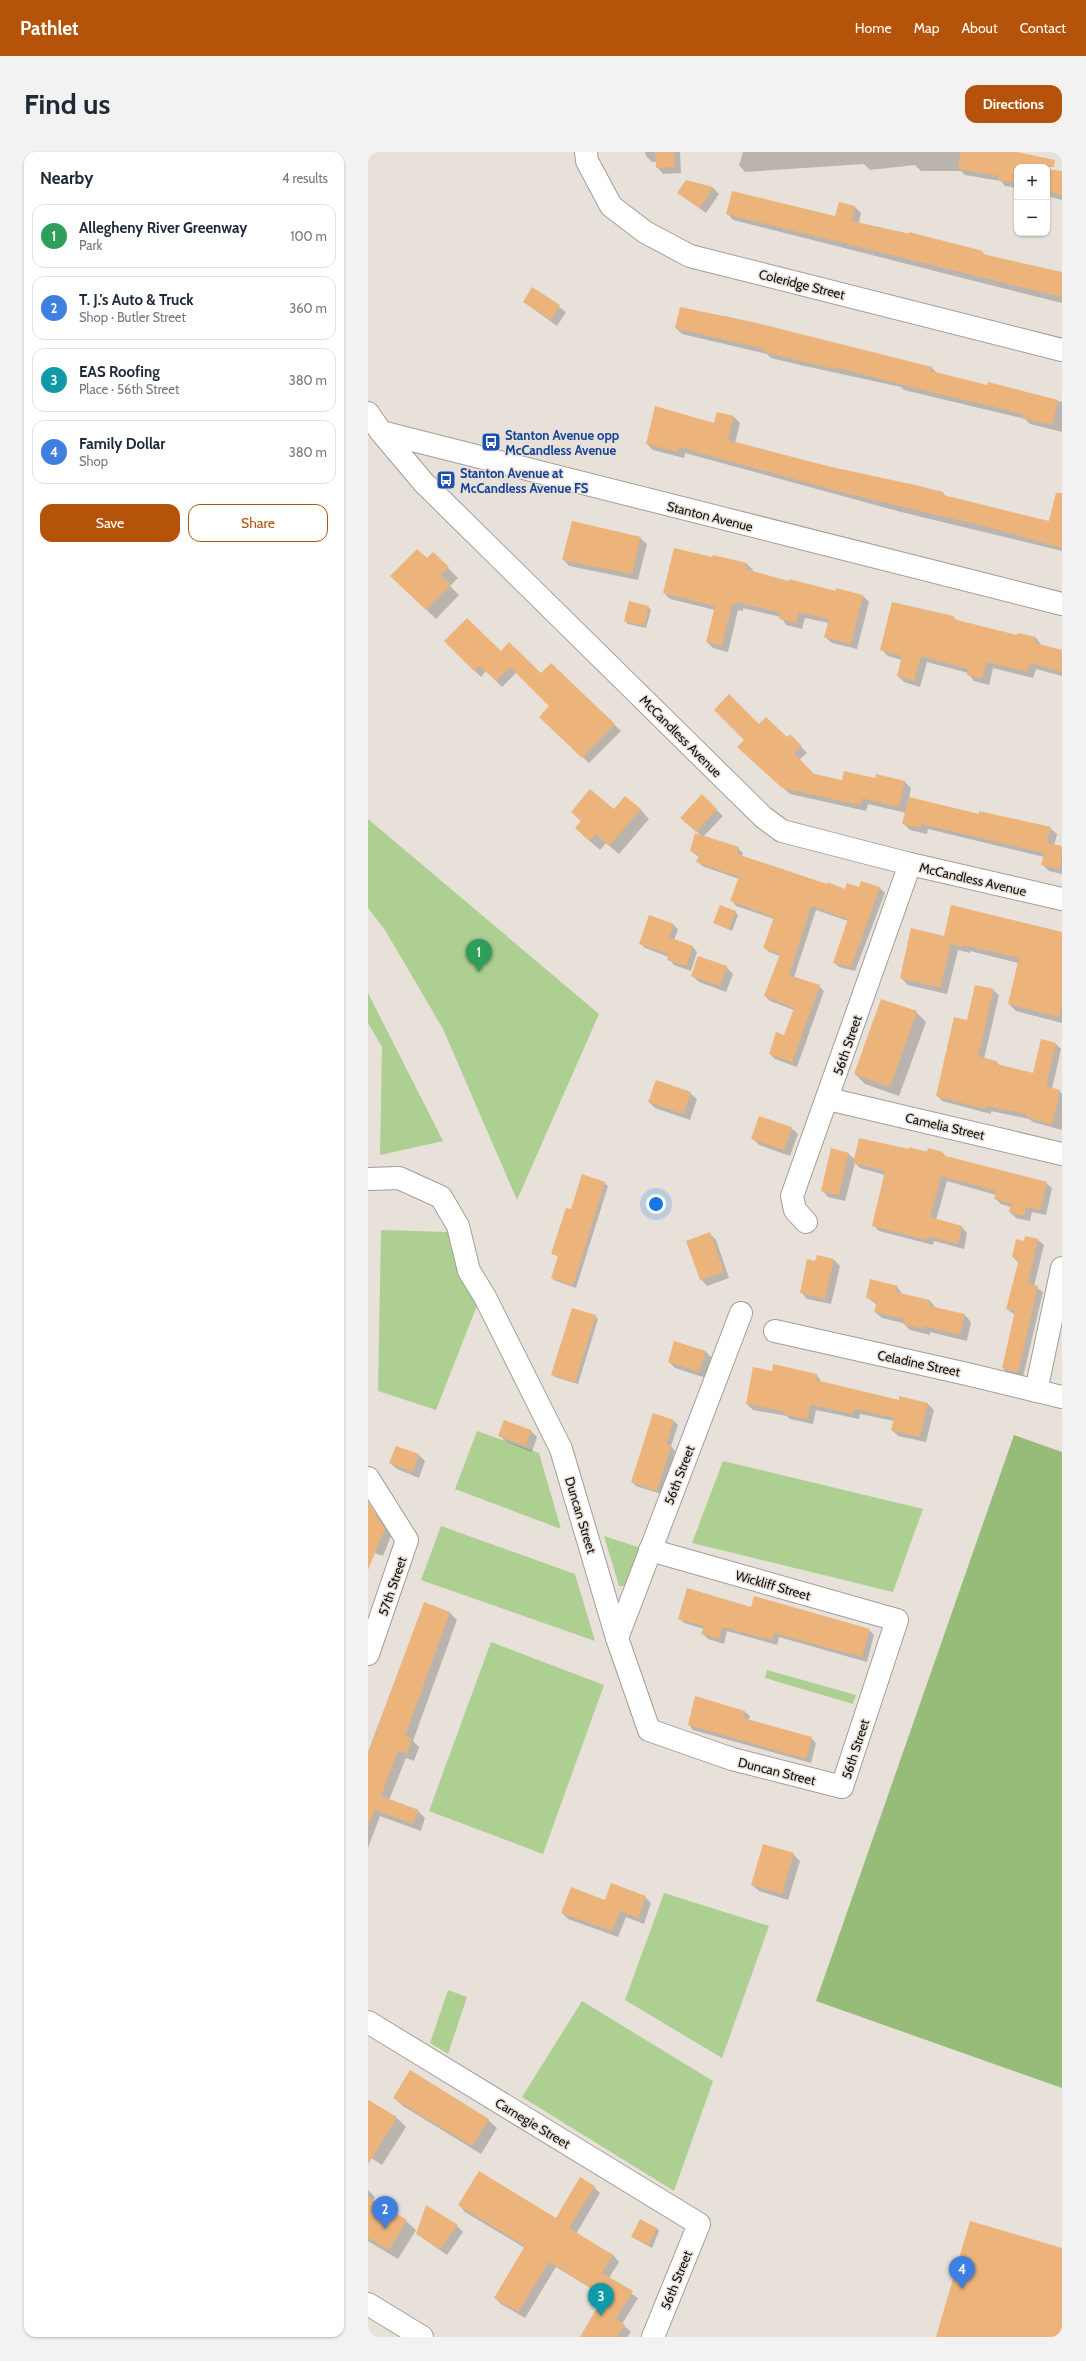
<!DOCTYPE html>
<html lang="en">
<head>
<meta charset="utf-8">
<style>
  body { margin:0; font-family:Cabin,sans-serif; background:#f2f2f3; color:#1f2937 }
  .controls { position:absolute; right:12px; top:12px; display:grid; overflow:hidden; border-radius:8px; box-shadow:0 1px 3px #0004 }
  .controls button { width:36px; height:36px; display:grid; place-items:center; padding:0; border:0; border-bottom:1px solid #e0e1e3; background:#fff; color:#1f2937; font:20px sans-serif }
  .you { position:absolute; left:288px; top:1052px; width:14px; height:14px; margin:-10px; border:3px solid #fff; border-radius:50%; background:#1a73e8; box-shadow:0 0 0 6px #1a73e833 }
  .badge { display:grid; place-items:center; width:26px; height:26px; border-radius:50%; background:#b45309; color:#fff; font-size:13px; font-weight:700 }
  .pin { position:absolute; translate:-50% -33px; filter:drop-shadow(0 1px 2px #0008) }
  .pin::after { content:''; position:absolute; top:21px; width:14px; height:12px; background:inherit; clip-path:polygon(0 0,100% 0,50% 100%) }
  .list { margin:0; padding:0; list-style:none }
  h2 { display:flex; justify-content:space-between; align-items:center; height:52px; margin:0; padding:0 16px; font-size:17px }
  h2 small { font-size:13px; font-weight:400; color:#747a83 }
  .list li { display:grid; grid-template-columns:26px 1fr auto; gap:12px; align-items:center; box-sizing:border-box; height:64px; margin:0 8px 8px; padding:0 8px; border:1px solid #e0e1e3; border-radius:12px }
  .list b { display:block; font-size:15px; white-space:nowrap }
  .list p { margin:0; font-size:13px; white-space:nowrap; color:#747a83 }
  .list em { font-size:13px; font-style:normal; color:#747a83 }
  .actions { display:flex; gap:8px; padding:12px 16px }
  .actions a { flex:1; padding:9px 0; border:1px solid #b45309; border-radius:12px; text-align:center; font-size:14px; color:#b45309 }
  .actions .main { background:#b45309; color:#fff }
  .map { position:relative; flex:none; width:694px; height:2185px; overflow:hidden; border-radius:12px }
  header { display:flex; align-items:center; gap:24px; box-sizing:border-box; height:56px; padding:0 20px; background:#b45309; color:#fff }
  header strong { font-size:19px }
  nav { display:flex; gap:22px; margin-inline-start:auto; font-size:14px }
  .intro { display:flex; align-items:center; justify-content:space-between; box-sizing:border-box; height:96px; padding:0 24px }
  h1 { margin:0; font-size:28px }
  .button { padding:10px 18px; border-radius:12px; background:#b45309; color:#fff; font-size:14px; font-weight:700 }
  main { display:flex; gap:24px; padding:0 24px }
  aside { flex:1; background:#fff; border-radius:12px; box-shadow:0 1px 3px #0004 }
  .map>svg:first-child { display:block }
</style>
</head>
<body>
<header>
<strong>Pathlet</strong>
<nav><a>Home</a><a>Map</a><a>About</a><a>Contact</a></nav>
</header>
<div class="intro"><h1>Find us</h1><a class="button">Directions</a></div>
<main>
<aside>
<h2>Nearby<small>4 results</small></h2>
<ul class="list">
<li><span class="badge" style="background:#2e9e5b">1</span><div><b>Allegheny River Greenway</b><p>Park</p></div><em>100 m</em></li>
<li><span class="badge" style="background:#3f7fe0">2</span><div><b>T. J.'s Auto &amp; Truck</b><p>Shop · Butler Street</p></div><em>360 m</em></li>
<li><span class="badge" style="background:#0f9aa8">3</span><div><b>EAS Roofing</b><p>Place · 56th Street</p></div><em>380 m</em></li>
<li><span class="badge" style="background:#3f7fe0">4</span><div><b>Family Dollar</b><p>Shop</p></div><em>380 m</em></li>
</ul>
<div class="actions"><a class="main">Save</a><a>Share</a></div>
</aside>
<div class="map">
<svg width="694" height="2185" viewBox="0 0 694 2185">
  <rect width="100%" height="100%" fill="#e8e1da"/>
  <g fill="#adcf92">
    <path d="M0 667 231 862 149 1048 75 877 17 778 0 756Z"/>
    <path d="M0 841 75 989 12 1003 14 895 0 871Z"/>
    <path d="M13 1078 80 1080 110 1151 68 1258 10 1239Z"/>
    <path d="M109 1279 171 1301 193 1377 87 1337Z"/>
    <path d="M355 1309 555 1357 525 1440 324 1391Z"/>
    <path d="M73 1374 207 1422 227 1489 53 1428Z"/>
    <path d="M236 1384 276 1397 258 1434H251Z"/>
    <path d="M123 1490 236 1533 175 1702 61 1659Z"/>
    <path d="M399 1518 488 1543 485 1552 397 1526Z"/>
    <path d="M296 1741 401 1774 354 1906 257 1848Z"/>
    <path d="M80 1838 99 1845 80 1902 62 1891Z"/>
    <path d="M214 1849 345 1929 306 2039 154 1945Z"/>
  </g>
  <path fill="#97bb79" d="M646 1283 694 1300V1936L448 1849Z"/>
  <g fill="#0003">
    <path d="M277 0H312L313 21 295 22 289 15V10H284L278 4Z"/>
    <path d="M375 0H644L665 15H649V36L637 34 633 29 597 23 593 19H553L547 13 502 18 496 12 377 20 371 13Z"/>
    <path d="M679 18 694 20V48L679 44Z"/>
    <path d="M318 29 345 36 351 42 338 61 310 41Z"/>
    <path d="M487 55 493 61 491 71 574 89 614 100 618 104 694 121V151L365 68 359 61 468 65Z"/>
    <path d="M165 137 198 160 189 174 156 150Z"/>
    <path d="M357 164 564 216 570 222 620 234V231L694 250V280L662 272 657 267 536 238 533 235 432 213 403 206 399 202 314 182 308 176Z"/>
    <path d="M349 261 366 265 372 271 367 291 402 301 575 341 578 345 682 371 694 360V399L533 360 317 301 316 306 285 298 279 292 346 272Z"/>
    <path d="M272 386 279 392 270 428 201 414 195 407Z"/>
    <path d="M65 401 90 426 82 434 91 443 68 467 24 424 59 408Z"/>
    <path d="M345 406 379 412 385 418 384 420 421 430 495 444 501 450 489 497 464 491 457 485 461 471 437 466 434 477 418 473 413 465 375 456V459L370 458 360 500 345 496 339 490 347 458 302 447 296 441Z"/>
    <path d="M280 455 283 458 278 476 260 472 257 469Z"/>
    <path d="M585 465 590 469 650 484 668 486 674 494 694 499V524L668 517 665 526 625 516 621 533 606 529 600 521 559 510 552 535 536 530 530 524 534 508 520 504 514 498Z"/>
    <path d="M77 489 133 500 173 522 183 512 253 579 221 611 172 565 182 554 149 520 134 535 118 519 113 525Z"/>
    <path d="M391 573 419 587 422 584 439 601 431 608 446 622 475 629 507 627 537 630 543 636 541 646 612 663 682 676 689 682 686 694 694 695V722L681 719 674 712 676 705 560 677 559 682 542 678 535 671 538 661 500 652 498 659 422 642 377 601Z"/>
    <path d="M334 644 355 664 335 685 370 696 375 701 374 704 460 733 478 738 492 736 494 730 512 736 517 741 487 819 471 815 466 810 480 769 448 758 426 825 451 834 456 839 429 915 407 907 402 902 417 884 426 858 402 849 397 844 412 804 401 800 397 796 406 767 368 754 364 749 371 727 334 714 330 710 331 705 323 699 334 684 320 672Z"/>
    <path d="M272 657 281 667 251 702 238 691 232 698 217 685 208 676 213 669 204 660Z"/>
    <path d="M367 760 370 763 364 779 346 771Z"/>
    <path d="M305 772 310 778 306 788 324 794 329 800 323 819 306 813 301 807V805L277 796 272 791Z"/>
    <path d="M694 781V871L648 859 641 852 650 811 602 799V801L590 798 579 842 540 833 533 826 576 785Z"/>
    <path d="M358 815 365 822 358 840 331 830 324 824Z"/>
    <path d="M625 838 631 843 616 907 628 909 632 914 666 922 688 892 693 897 684 937 694 941V978L665 970 661 967 623 959V962L574 949 569 943 600 870Z"/>
    <path d="M548 860 558 870 531 944 497 932 487 922Z"/>
    <path d="M322 941 329 947 322 968 287 956 281 950Z"/>
    <path d="M423 976 430 982 422 1004 391 993 384 986Z"/>
    <path d="M464 998 481 1002 487 1008 542 998 575 1001 579 1006 678 1031 684 1036 678 1063 664 1060 662 1069 648 1066 642 1060 643 1055 633 1052 627 1046 628 1043 579 1029 568 1068 594 1075 599 1081 596 1097 566 1089 565 1093 511 1079 505 1073 517 1023 492 1016 487 1011 477 1049 460 1045 454 1038Z"/>
    <path d="M236 1031 240 1034 208 1136 188 1129 184 1126 191 1106 185 1101 204 1058Z"/>
    <path d="M341 1081 348 1088 361 1126 339 1134 333 1127Z"/>
    <path d="M658 1085 670 1088 676 1093 666 1134 675 1140 655 1225 640 1222 635 1216 647 1163 639 1157 651 1111 645 1105Z"/>
    <path d="M449 1104 466 1108 472 1114 463 1152 439 1147 433 1140Z"/>
    <path d="M529 1135 535 1143 562 1149 568 1156 597 1163 603 1170 599 1189 562 1180V1183L542 1178 535 1171 514 1166 507 1160 509 1153 499 1145Z"/>
    <path d="M227 1164 230 1167 210 1232 187 1225 184 1222Z"/>
    <path d="M307 1190 338 1200 344 1206 338 1226 307 1216 301 1210Z"/>
    <path d="M405 1220 449 1223 454 1231 531 1249 532 1246 560 1252 566 1258 558 1290 530 1284 524 1278 526 1269 492 1262 491 1267 448 1258 445 1272 422 1267 419 1264 385 1258 379 1252Z"/>
    <path d="M136 1269 163 1279 169 1285 164 1300 138 1290 131 1283Z"/>
    <path d="M306 1269 310 1273 303 1294 307 1299 293 1342 268 1334 264 1330Z"/>
    <path d="M28 1295 51 1303 57 1309 51 1326 29 1317 22 1311Z"/>
    <path d="M0 1355 10 1362 23 1384 15 1404 0 1399Z"/>
    <path d="M56 1452 82 1461 89 1468 45 1589 51 1595 46 1609 38 1606 21 1648 50 1659 57 1666 53 1679 12 1664 0 1696V1600Z"/>
    <path d="M383 1456 501 1478 506 1483 499 1510 411 1485 409 1493 359 1479 356 1492 340 1487 335 1482 336 1477 316 1471 311 1466Z"/>
    <path d="M328 1545 377 1560 382 1564 381 1568 443 1586 448 1591 443 1611 325 1578 321 1573Z"/>
    <path d="M425 1702 432 1709 420 1748 391 1739 384 1733Z"/>
    <path d="M277 1745 283 1751 276 1772 258 1765 250 1785 200 1767 194 1761 237 1750Z"/>
    <path d="M26 1946 120 1968 129 1976 113 2002 35 1954Z"/>
    <path d="M0 1948 28 1965 38 1975 14 2013 3 2006 0 2011Z"/>
    <path d="M226 2035 232 2041 208 2082 245 2103 251 2110 241 2126 270 2146 254 2172 263 2180 259 2185H213L237 2145 188 2115 157 2166 133 2152 127 2146 157 2096 97 2060 91 2053 189 2067Z"/>
    <path d="M0 2038 7 2045 5 2049 38 2069 48 2078 30 2107 0 2089Z"/>
    <path d="M89 2074 95 2080 79 2103 49 2082Z"/>
    <path d="M289 2076 291 2079 284 2096 264 2085Z"/>
  </g>
  <g fill="#ecb47a">
    <path d="M287 0H306L307 15 288 16Z"/>
    <path d="M592 0H649L687 8 686 15H649V31L630 28 631 24 590 17Z"/>
    <path d="M679 17 694 19V43L679 40Z"/>
    <path d="M318 28 345 35 332 56 309 41Z"/>
    <path d="M364 39 467 64 471 50 487 54 484 69 541 82V80L615 99 614 102 694 120V145L358 62Z"/>
    <path d="M164 135 192 153 183 168 155 150Z"/>
    <path d="M312 155 389 171 564 215 563 219 619 233 620 230 690 248 684 273 654 266 655 262 614 252 558 239 467 215 466 217 396 200V197L307 176Z"/>
    <path d="M287 254 346 271 349 260 366 264 360 288 459 314 547 333 575 340V343L681 369 688 341H694V396L616 374 480 342 311 295 310 300 278 292Z"/>
    <path d="M204 369 273 385 264 422 194 408Z"/>
    <path d="M306 396 344 405 345 403 379 411 377 417 421 429V427L468 439V436L495 443 483 492 456 485 461 467 431 460 428 471 411 467 413 461 369 450 368 453 364 452 354 494 338 490 347 454 295 441Z"/>
    <path d="M49 397 59 406 65 400 81 415 73 423 83 433 58 458 22 424Z"/>
    <path d="M261 449 281 454 276 474 256 469Z"/>
    <path d="M524 450 586 464 585 467 649 483 650 481 668 485 667 491 694 498V520L662 511 659 520 619 510 614 527 599 523 600 517 553 504 546 529 529 524 534 504 512 498Z"/>
    <path d="M99 466 133 499 141 490 173 521 183 511 247 572 214 606 171 565 181 554 142 515 128 529 112 514 106 519 76 489Z"/>
    <path d="M361 542 391 572 398 565 419 585 422 582 434 594 426 601 446 622 474 628 476 619 507 626 508 622 537 629 531 655 494 646 492 653 414 636 369 595 376 588 346 558Z"/>
    <path d="M222 637 246 657 257 644 273 657 241 694 228 682 222 689 207 676 213 669 203 660Z"/>
    <path d="M334 642 349 657 328 680 312 666Z"/>
    <path d="M541 645 611 662V659L683 675 679 691 694 694 692 717 673 713 676 701 553 672 552 676 534 672Z"/>
    <path d="M327 681 371 695 369 702 459 732 460 730 477 737 479 731 491 735 493 729 512 735 483 815 465 811 480 767 443 754 421 823 452 833 424 910 401 902 408 880 416 883 426 856 396 844 412 802 395 796 406 765 362 749 371 725 328 710 332 702 322 699Z"/>
    <path d="M352 753 368 759 361 777 345 771Z"/>
    <path d="M583 753 694 780V853L691 865 640 852 651 806 595 793V795L583 792 572 836 532 826 543 776 576 784Z"/>
    <path d="M281 763 306 772 301 785 325 794 318 814 299 808 301 802 271 792Z"/>
    <path d="M330 804 359 814 352 834 323 824Z"/>
    <path d="M607 833 626 837 610 904 628 909V912L665 921 673 887 688 891 678 934 692 938 684 973 658 965 659 962 618 954 617 957 568 944 586 865 599 868Z"/>
    <path d="M513 847 549 859 522 935 486 922Z"/>
    <path d="M288 928 323 940 315 962 280 950Z"/>
    <path d="M391 964 424 975 416 998 383 987Z"/>
    <path d="M491 986 541 997V995L559 1000 560 996 575 1000 574 1003 679 1030 672 1058 658 1055 656 1064 641 1060 643 1051 626 1047 628 1039 573 1024 562 1065 594 1074 590 1092 560 1084 559 1088 504 1074 517 1019 485 1011Z"/>
    <path d="M463 996 481 1001 471 1043 453 1039Z"/>
    <path d="M214 1022 237 1030 205 1133 183 1126 190 1104 183 1102 198 1056 203 1057Z"/>
    <path d="M342 1080 356 1120 332 1128 318 1089Z"/>
    <path d="M657 1084 670 1087 660 1131 670 1134 650 1220 634 1216 647 1159 638 1157 651 1107 644 1105 648 1087 656 1089Z"/>
    <path d="M449 1103 466 1107 457 1147 432 1141 439 1107 447 1109Z"/>
    <path d="M502 1127 530 1134 528 1140 562 1148 561 1154 597 1162 592 1183 556 1174 555 1177 535 1172 536 1167 506 1160 509 1149 498 1146Z"/>
    <path d="M204 1156 228 1163 207 1230 183 1223Z"/>
    <path d="M306 1189 338 1199 331 1220 300 1210Z"/>
    <path d="M405 1212 449 1222 448 1228 531 1248V1244L560 1251 552 1285 523 1278 526 1266 487 1257 485 1262 443 1253 439 1267 415 1262 416 1259 378 1252 385 1215 404 1219Z"/>
    <path d="M285 1261 306 1268 298 1292 303 1294 289 1339 263 1330Z"/>
    <path d="M136 1268 163 1278 158 1294 130 1284Z"/>
    <path d="M28 1294 51 1302 45 1320 21 1311Z"/>
    <path d="M0 1349 17 1377 0 1418Z"/>
    <path d="M319 1436 383 1455 386 1444 502 1477 494 1505 406 1481 404 1488 354 1475 351 1487 333 1482 336 1474 310 1467Z"/>
    <path d="M56 1450 82 1460 37 1584 44 1586 39 1602 30 1599 13 1644 51 1658 45 1672 7 1658 0 1674V1602Z"/>
    <path d="M327 1544 377 1559 375 1566 444 1585 438 1607 320 1573Z"/>
    <path d="M395 1692 426 1701 414 1742 383 1733Z"/>
    <path d="M243 1731 278 1744 270 1766 252 1759 244 1779 193 1761 203 1735 237 1748Z"/>
    <path d="M42 1918 121 1967 104 1994 25 1946Z"/>
    <path d="M0 1948 29 1965 0 2012Z"/>
    <path d="M111 2019 188 2066 212 2025 227 2034 201 2076 245 2103 234 2121 265 2139 248 2167 257 2173 249 2185H212L236 2144 181 2110 150 2160 126 2146 157 2094 90 2053Z"/>
    <path d="M0 2045 39 2068 21 2098 0 2086Z"/>
    <path d="M58 2053 90 2073 72 2097 48 2082Z"/>
    <path d="M272 2067 289 2076 281 2093 263 2085Z"/>
    <path d="M602 2069 694 2096V2185H568Z"/>
  </g>
  <g fill="none" stroke-linecap="round" stroke-linejoin="round">
    <defs>
      <g id="minor">
        <path d="M218 0 219 9 243 54 277 80 322 104 694 198"/>
        <path d="M13 280 56 331 395 665 414 679 542 712 694 747"/>
        <path d="M460 947 694 1002"/>
        <path d="M0 1027 31 1026 73 1045 90 1074 101 1119 117 1145 193 1297 249 1486 281 1578 364 1607 474 1635 529 1468 282 1398"/>
        <path d="M438 1070 427 1058 424 1044 542 712"/>
        <path d="M407 1179 599 1222 694 1245"/>
        <path d="M668 1239 694 1116"/>
        <path d="M0 1326 39 1388 0 1502"/>
        <path d="M249 1486 373 1161"/>
        <path d="M0 1870 331 2072 285 2185"/>
      </g>
      <path id="tertiary" d="M0 261 13 280 694 452"/>
      <path id="secondary" d="M0 2152 54 2185"/>
    </defs>
    <use href="#minor" stroke="#a49d97" stroke-width="24"/>
    <use href="#tertiary" stroke="#a49d97" stroke-width="24"/>
    <use href="#secondary" stroke="#a49d97" stroke-width="24"/>
    <use href="#minor" stroke="#fff" stroke-width="22"/>
    <use href="#tertiary" stroke="#fff" stroke-width="22"/>
    <use href="#secondary" stroke="#fff" stroke-width="22"/>
  </g>
  <defs>
    <symbol id="bus-square" viewBox="-11 -11 22 22"><rect x="-9" y="-9" width="18" height="18" rx="4" fill="#1a4fb4" stroke="#e8e1da"/><path d="M-5-6H5V4H4V6H2V4H-2V6H-4V4H-5ZM-3.5-4V0h7V-4ZM-3.5 1.2v1.5H-2V1.2ZM2 1.2v1.5H3.5V1.2Z" fill="#fff"/></symbol>
  </defs>
  <g fill-rule="evenodd">
    <use href="#bus-square" x="112" y="279" width="22" height="22"/>
    <use href="#bus-square" x="67" y="317" width="22" height="22"/>
  </g>
  <g text-anchor="middle" stroke-width="3" stroke-linejoin="round" paint-order="stroke">
    <g font-size="13" fill="#100d0b" stroke="#e8e1da">
      <text transform="translate(434 132) rotate(14)" y="5">Coleridge Street</text>
      <text transform="translate(342 364) rotate(14)" y="5">Stanton Avenue</text>
      <text transform="translate(313 584) rotate(45)" y="5">McCandless Avenue</text>
      <text transform="translate(605 727) rotate(13)" y="5">McCandless Avenue</text>
      <text transform="translate(479 893) rotate(-71)" y="5">56th Street</text>
      <text transform="translate(577 974) rotate(13)" y="5">Camelia Street</text>
      <text transform="translate(551 1211) rotate(12)" y="5">Celadine Street</text>
      <text transform="translate(311 1323) rotate(-69)" y="5">56th Street</text>
      <text transform="translate(213 1363) rotate(73)" y="5">Duncan Street</text>
      <text transform="translate(405 1433) rotate(16)" y="5">Wickliff Street</text>
      <text transform="translate(24 1434) rotate(-71)" y="5">57th Street</text>
      <text transform="translate(487 1597) rotate(-72)" y="5">56th Street</text>
      <text transform="translate(409 1619) rotate(14)" y="5">Duncan Street</text>
      <text transform="translate(165 1971) rotate(31)" y="5">Carnegie Street</text>
      <text transform="translate(308 2128) rotate(-68)" y="5">56th Street</text>
    </g>
    <g font-size="13" font-weight="bold" fill="#164399" stroke="#e8e1da" text-anchor="start">
      <text x="137" y="288">Stanton Avenue opp<tspan x="137" dy="15">McCandless Avenue</tspan></text>
      <text x="92" y="326">Stanton Avenue at<tspan x="92" dy="15">McCandless Avenue FS</tspan></text>
    </g>
  </g>
</svg>
<div class="controls">
<button>+</button>
<button>−</button>
</div>
<div class="you"></div>
<div class="pin badge" style="left:111px;top:820px;background:#2e9e5b">1</div>
<div class="pin badge" style="left:17px;top:2077px;background:#3f7fe0">2</div>
<div class="pin badge" style="left:233px;top:2164px;background:#0f9aa8">3</div>
<div class="pin badge" style="left:594px;top:2137px;background:#3f7fe0">4</div>
</div>
</main>
</body>
</html>
